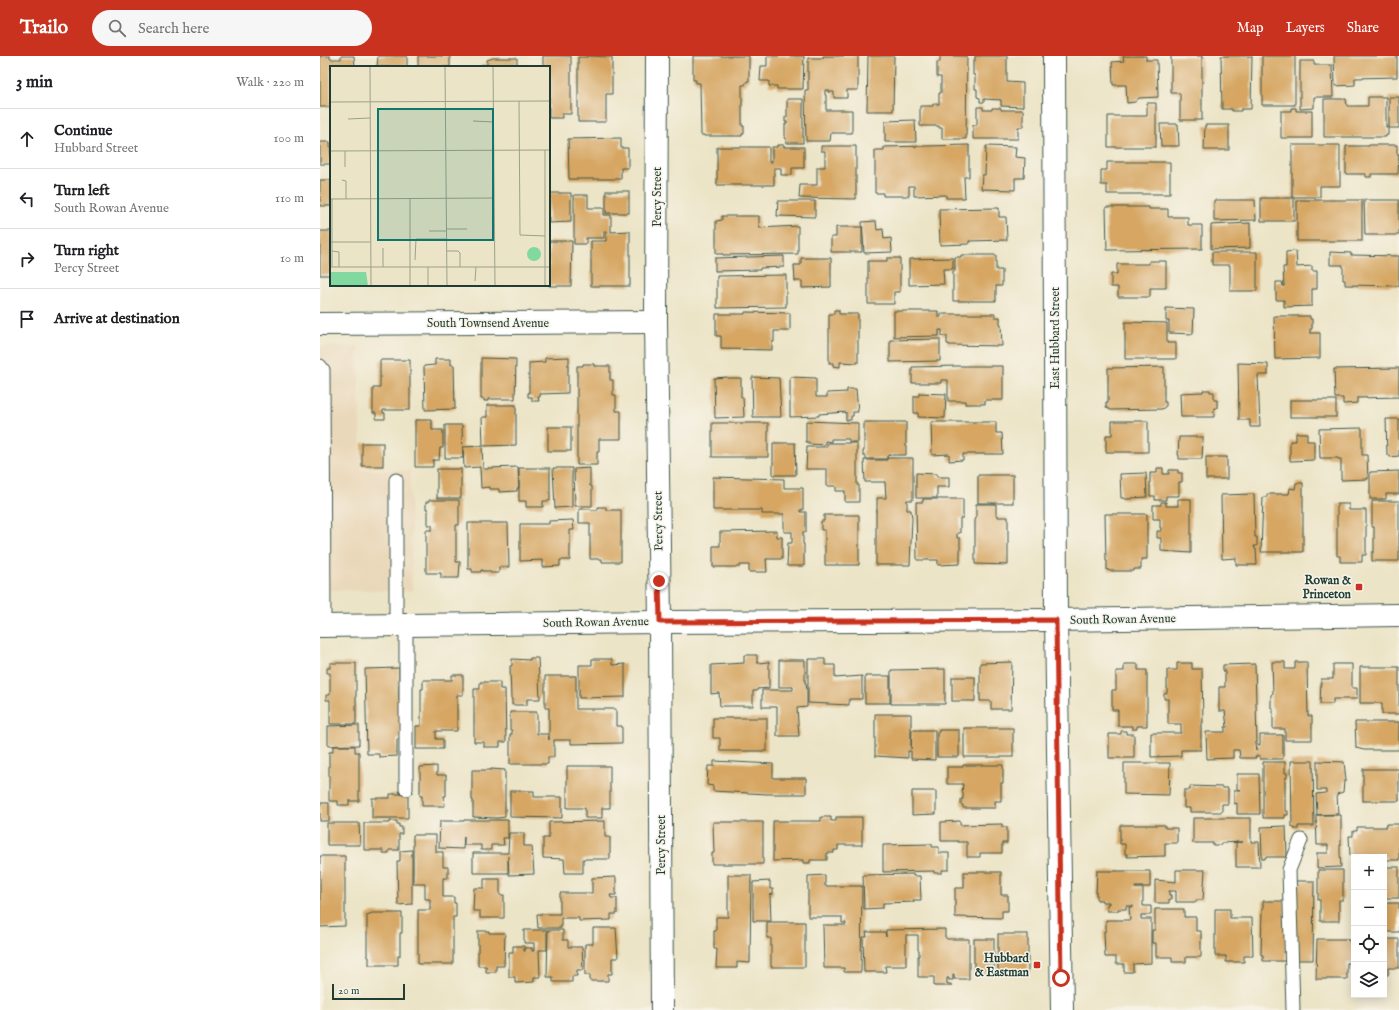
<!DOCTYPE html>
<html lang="en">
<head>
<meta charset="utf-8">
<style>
  body { margin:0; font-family:"IM FELL English",serif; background:#f6f6f6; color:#202124 }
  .controls { position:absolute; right:12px; bottom:12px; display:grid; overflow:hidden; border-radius:0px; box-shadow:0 2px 10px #0003 }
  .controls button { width:36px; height:36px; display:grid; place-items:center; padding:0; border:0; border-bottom:1px solid #e0e0e0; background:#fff; color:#202124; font:20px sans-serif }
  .scale { position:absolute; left:12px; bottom:10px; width:73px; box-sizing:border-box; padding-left:4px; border:2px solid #1f3d34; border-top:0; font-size:11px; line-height:14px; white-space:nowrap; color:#1f3d34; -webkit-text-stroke:3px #f7f3e8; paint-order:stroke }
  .stop { position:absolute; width:12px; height:12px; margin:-9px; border:3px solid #c8321e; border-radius:50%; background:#fff }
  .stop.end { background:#c8321e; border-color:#fff; box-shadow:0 1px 4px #0008 }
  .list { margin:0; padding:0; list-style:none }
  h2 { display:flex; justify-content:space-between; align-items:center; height:52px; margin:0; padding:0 16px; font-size:17px }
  h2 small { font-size:13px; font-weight:400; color:#757577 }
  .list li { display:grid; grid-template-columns:26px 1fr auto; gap:12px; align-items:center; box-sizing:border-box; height:60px; padding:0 16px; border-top:1px solid #e0e0e0 }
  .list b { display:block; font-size:15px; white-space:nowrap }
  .list p { margin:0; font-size:13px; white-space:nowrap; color:#757577 }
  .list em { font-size:13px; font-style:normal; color:#757577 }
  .icon { flex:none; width:22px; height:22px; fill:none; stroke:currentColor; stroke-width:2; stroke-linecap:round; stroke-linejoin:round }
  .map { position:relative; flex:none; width:1079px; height:954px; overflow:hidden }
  header { display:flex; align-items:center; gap:24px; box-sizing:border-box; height:56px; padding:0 20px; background:#c8321e; color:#fff }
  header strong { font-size:19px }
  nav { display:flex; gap:22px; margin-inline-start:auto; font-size:14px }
  .search { width:280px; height:36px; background:#f6f6f6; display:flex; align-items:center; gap:10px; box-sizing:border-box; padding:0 14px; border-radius:22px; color:#757577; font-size:15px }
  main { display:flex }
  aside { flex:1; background:#fff }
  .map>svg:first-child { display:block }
</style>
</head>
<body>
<header>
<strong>Trailo</strong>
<div class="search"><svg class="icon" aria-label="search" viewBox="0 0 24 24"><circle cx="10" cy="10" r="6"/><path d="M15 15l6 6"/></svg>Search here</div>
<nav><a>Map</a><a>Layers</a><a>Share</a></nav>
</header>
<main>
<aside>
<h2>3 min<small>Walk · 220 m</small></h2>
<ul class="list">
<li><svg class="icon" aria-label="ahead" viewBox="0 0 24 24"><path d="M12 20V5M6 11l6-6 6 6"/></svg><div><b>Continue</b><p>Hubbard Street</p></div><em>100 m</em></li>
<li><svg class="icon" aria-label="left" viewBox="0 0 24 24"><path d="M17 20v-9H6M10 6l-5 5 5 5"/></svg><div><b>Turn left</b><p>South Rowan Avenue</p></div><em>110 m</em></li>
<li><svg class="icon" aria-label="right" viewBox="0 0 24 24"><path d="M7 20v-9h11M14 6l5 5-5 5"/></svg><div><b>Turn right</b><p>Percy Street</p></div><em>10 m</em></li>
<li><svg class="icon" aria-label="arrive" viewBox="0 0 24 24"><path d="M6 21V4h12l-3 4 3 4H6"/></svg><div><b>Arrive at destination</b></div></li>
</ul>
</aside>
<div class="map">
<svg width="1079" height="954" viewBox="0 0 1079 954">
  <rect width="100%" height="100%" fill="#f7f3e8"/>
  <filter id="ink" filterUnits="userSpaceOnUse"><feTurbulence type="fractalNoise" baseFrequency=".025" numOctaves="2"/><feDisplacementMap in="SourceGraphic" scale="8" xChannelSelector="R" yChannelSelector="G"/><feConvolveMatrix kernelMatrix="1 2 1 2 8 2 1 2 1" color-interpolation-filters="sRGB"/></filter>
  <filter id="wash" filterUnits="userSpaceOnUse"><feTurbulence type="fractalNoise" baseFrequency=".012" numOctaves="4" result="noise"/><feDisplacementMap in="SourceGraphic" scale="16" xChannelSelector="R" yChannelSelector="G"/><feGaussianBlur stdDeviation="0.9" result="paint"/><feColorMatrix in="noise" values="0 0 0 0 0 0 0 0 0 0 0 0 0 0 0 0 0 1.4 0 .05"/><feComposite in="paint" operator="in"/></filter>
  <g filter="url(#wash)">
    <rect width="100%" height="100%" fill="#ece4c6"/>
    <path fill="#ead8ba" d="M0 290H38L41 414 90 415 92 535 5 534 0 540Z"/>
    <g id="blocks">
      <g fill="#d6a662">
        <path d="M0 0H10V3H21V0H34L35 11H11V51H0Z"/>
        <path d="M58 0H87V11H57Z"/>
        <rect x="98" y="0" width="32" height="11"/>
        <path d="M223 0H251V58H242V62H229V11H223Z"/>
        <path d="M267 0 292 1V38H286V66H258V1H267Z"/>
        <path d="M373 0H429V25H427L425 29H422V70H424V78H422V80H384V79H381L380 27H376V24H373Z"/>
        <path d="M447 0H484L483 33H457V30H449V25H440L441 10H447Z"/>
        <path d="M503 0H538V34H527V42H514V36H509V34H505V39H506V54H532V77H511L510 85H486L485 34H488V2H503Z"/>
        <path d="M548 0H574L573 55H547Z"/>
        <path d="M620 0H647L646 83H622V72H619V70H600V50H613V48H619V37H621V21H617V6H620Z"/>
        <path d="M655 0H687V26L703 27V51L681 50V44L664 43V46H660V42L657 41V33H655V19H653V5H655Z"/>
        <path d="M803 0H826V4H837L838 41 819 42 815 46 807 47 806 29H793L792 6 804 5Z"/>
        <path d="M851 0H882V64H860V37H851Z"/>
        <path d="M901 0H932L931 53H921V55H912V53H902Z"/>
        <rect x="942" y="0" width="33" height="49"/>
        <path d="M1014 0H1077V21L1035 22V29L1015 30Z"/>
        <path d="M173 2H197V11H161V9H167V4Z"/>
        <path d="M980 5H994V9H1012L1013 41H994V52L980 53Z"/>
        <path d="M1048 41H1066V71H1068V79H1066V81H1004V43H1026L1027 50H1048Z"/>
        <rect x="1069" y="41" width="10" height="31"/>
        <path d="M467 43H483V87H466V82H465V68H467V66H465V61H467Z"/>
        <path d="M827 47H836V91H788V60H827Z"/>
        <path d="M657 51H663V54H672V52H681V54H703V71H698V83H653V69H657Z"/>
        <path d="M971 52H976V55H992V82H961V55H971Z"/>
        <path d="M595 64 596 86H565V65Z"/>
        <path d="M840 68H858L859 90H841Z"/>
        <path d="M885 69H909V94H884Z"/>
        <path d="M301 82V92H308V112H301V123H249L248 83Z"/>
        <path d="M0 86H10L11 108H0Z"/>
        <path d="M457 89H464V91H484V112H472V119H461V112H454V129H397V91H449V106H452V91H457Z"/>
        <path d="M649 89V121H644L645 142H626V139L594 140V130H589V140H563V137H555V94H564V91Z"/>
        <path d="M972 89H1020V130H1000V141H972Z"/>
        <path d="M1049 89H1077V98H1079L1078 118H1051V121H1046V118H1026V90H1049Z"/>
        <path d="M501 90H536V143L479 142 480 129H497V111H505V95H501Z"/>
        <path d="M666 90 696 91 695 101 705 102 704 122H695V134L661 133 662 119H665Z"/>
        <path d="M787 106H850V138H787V129H781V114H787Z"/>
        <rect x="0" y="124" width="11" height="26"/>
        <rect x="286" y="135" width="23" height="22"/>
        <path d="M229 137H251V166L229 167Z"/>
        <path d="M254 139H268V152H284V159H291V176L310 175V230H271V185H286V175H284V182H266V188H254Z"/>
        <rect x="941" y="142" width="33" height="23"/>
        <path d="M894 144H935L936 164 894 165Z"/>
        <rect x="977" y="144" width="65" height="41"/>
        <path d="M1044 144H1079V179H1045Z"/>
        <path d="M458 145H495V161L457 160Z"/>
        <path d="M786 151H829V153H848V161H868V169H882V193L787 194Z"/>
        <path d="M679 152V161H686L687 184 649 185V188L620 189 619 153Z"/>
        <path d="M402 160H439V172L478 170V198L403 199V198H396V165L402 164Z"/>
        <path d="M556 165 557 174 563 173 564 183 571 182 572 196 544 197 542 166Z"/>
        <path d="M930 167V192L891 193V169Z"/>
        <path d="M516 171H542V196H511V181H516Z"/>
        <rect x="0" y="175" width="11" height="44"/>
        <path d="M229 185H252L251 230H229Z"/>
        <path d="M976 195 977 211 992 210V215H997V233H992V250L964 251V244H956V226H962L963 230H964L963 211H966V196Z"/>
        <path d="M892 196H937V235H910V209H892Z"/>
        <path d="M1010 196 1031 197V199L1079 200V230L1025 229V224H1023V209H1010Z"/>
        <path d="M641 199H676V214H682V230H676V245H633V215H635V201H641Z"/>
        <path d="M464 200V211L440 212V214L395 215V202Z"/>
        <path d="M481 202H511V231L482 232V225H475L474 209H481Z"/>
        <path d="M567 202H580V236H574V248H548V205H567Z"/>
        <path d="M633 202V213H623L624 228 589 229V203Z"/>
        <path d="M829 205H846V232H830V241H798V231H791V218H797V208H829Z"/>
        <path d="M466 219V251L397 252V220Z"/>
        <path d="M846 252 874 253 873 278 849 277V265H846Z"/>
        <path d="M514 254H519V258H538V307L520 306V311L513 310V307H509V258H514Z"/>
        <path d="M574 255H618V261H621V258H675V261H680V269H681L682 290 629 289V288H627V280H622V274H619V280L574 281Z"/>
        <path d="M425 256 470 257V275H454V286H452V294L401 293V280H396V258H425Z"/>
        <path d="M954 260H990V263H992V273H990V277H1000V302L955 303Z"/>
        <path d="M805 266 847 267V287H856V303H805Z"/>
        <path d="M620 283V305L570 306V284Z"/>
        <path d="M249 301V308H248V337L220 338V341H218L219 345H212V341H208V337H209V307L225 306V302Z"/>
        <path d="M161 302 196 303 195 343H168V345H164V343H161Z"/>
        <path d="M115 303H131V309H134L135 353 105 354 104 310 115 309Z"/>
        <path d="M60 304H90V354H63V357H65V363H56V357H53V332H60Z"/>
        <path d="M918 307 948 308V319H938L940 371H930V364H919Z"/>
        <path d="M263 308H274V310H290V324H293V339H296V355H301V383H279V396H277V409H257V310H263Z"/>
        <path d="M637 310H683V344H665V348H645V345H628V324H621V327H592V311Z"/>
        <path d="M844 311V346H846V350L842 353 790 354 786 351V346H788V312Z"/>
        <path d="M1079 312V341L1037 342V347L1023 348V342H1015L1014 313Z"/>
        <path d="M407 321V322H421V341H423L424 361 395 362 394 322Z"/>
        <path d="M432 321 459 322 461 361H433Z"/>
        <path d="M470 321 496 322V341H507V337L527 336V333H536L538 356H533V360H531V364H526V356L499 358V360L470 361Z"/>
        <path d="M883 334H890V336H894V344H897V352H894V361H861L860 337 883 336Z"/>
        <path d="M599 337 626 338 625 362 598 361V357H594V340H599Z"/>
        <rect x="970" y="344" width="46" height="17"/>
        <path d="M167 349H196V389L163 390 162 361H167Z"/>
        <path d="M1066 363H1079V400L1070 401V399H1067Z"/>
        <path d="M95 364H112V374H123V392H120L119 404H113V411H95Z"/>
        <path d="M486 365 538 367V386H529V383H511V386L505 385V389L489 388V386H486Z"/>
        <path d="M792 365H828V396H786V379H792Z"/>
        <path d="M544 366H586V399H570L567 400V403H546V400H543V395H544Z"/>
        <path d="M611 366H676V377H682L683 398H643V404L629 405V398L612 399Z"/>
        <rect x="392" y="367" width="56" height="34"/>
        <path d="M125 369H142L143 402H125Z"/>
        <rect x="228" y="371" width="23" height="24"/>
        <path d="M1042 372V399H1047L1048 423 1021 424V403H1018V402H1000L999 373Z"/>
        <path d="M976 377H987V385H994V404L970 405V385H976Z"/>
        <path d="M859 381H883L882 403H859V399H858Z"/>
        <rect x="42" y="387" width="21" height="23"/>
        <path d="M453 387H475L476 419H453Z"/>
        <path d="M507 387H537V429H539V446H525V435H516V430H507V413H486L487 391H507Z"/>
        <path d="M162 390 163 413H168V412L198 411 199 432H197V435L179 436V433H169V431L161 432 160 411 144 412 143 391Z"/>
        <rect x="886" y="401" width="21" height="22"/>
        <path d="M567 402H593V444H587V454H591L592 463 590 509H556V455H557V442H566L565 426H545L544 404H567Z"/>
        <path d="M199 412H230V445H223V451H206V445H199Z"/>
        <path d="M233 412H252V451L235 452Z"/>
        <path d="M270 412V430H272V450H255L254 413Z"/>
        <path d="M837 412H843V418H849V414H858V417H862V426H859V440H846V444H835V440H830V417H837Z"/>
        <rect x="117" y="413" width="24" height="29"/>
        <path d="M1079 415V438H1066V443H1050V416Z"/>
        <path d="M596 417 617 418V421H629V431H617V442H596Z"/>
        <path d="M826 417 827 441 811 442V443H804V442H801L800 418Z"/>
        <rect x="658" y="419" width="35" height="28"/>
        <path d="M393 421 464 423V432H483V454H480V456H486V476H483V488H484V510H467L468 487H472V476H464V458H442V454H393Z"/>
        <path d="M976 427H983V496H941L943 441H947V438H969L970 432 975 433Z"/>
        <path d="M934 438 935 481H937V490H934L935 493H936L937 509H916V502L902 503 901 439Z"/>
        <path d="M603 443H643V462H640V477H637V482H640V508L618 509V504H597L596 446H603Z"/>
        <path d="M858 443H871V497L841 495V482H837V475H841V472H840V463H833V449H841V446H846V450H858Z"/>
        <path d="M109 444H139V469H136V506H140L139 522H121V517H106V474H112V469H108V453H106V446H109Z"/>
        <path d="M1052 445H1079V505H1052V496H1054V471H1052Z"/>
        <path d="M656 448H676V459H678V461H688V509L655 508V463H656Z"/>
        <path d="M1017 448H1029V454H1046V499H1042V506H1020V500H1017Z"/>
        <path d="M278 451H286V454H301V506H282V503H270V467H259V453H271V454H278Z"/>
        <path d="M785 458H827V503H821V513H814V515H789V514H787V505H786Z"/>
        <path d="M504 459H539V509H505V474H501V465H504Z"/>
        <path d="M253 464 254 474H250V504H240V510L223 511V504L200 505V468H229V465Z"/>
        <path d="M148 467H188L189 511H179V517H170V515H163V514H161V516H152V513H148Z"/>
        <path d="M457 475V481H462V503H446L447 516H429V509H420V511H393V490H400V476Z"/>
        <path d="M424 599H437V607L449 606V632L437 633V635H433V650H400L399 637 391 638V609L424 607Z"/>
        <path d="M210 602H218L220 643H207V649H192V643H191L190 610H192V603L210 604Z"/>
        <path d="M272 603H292V609L305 608V641L259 642V609H272Z"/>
        <path d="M488 603H505V609H515V622L542 620V643H529V649L488 647Z"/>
        <path d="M459 604H485V627H486L487 634V651L477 652 479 680H457V651H442V634H473V631H459Z"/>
        <path d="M692 606 691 653H671V645H660V607Z"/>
        <path d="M952 606H965V613H975V606H987L988 660H992V684H965V673H953V652H951V639L953 637Z"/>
        <path d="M10 607H36V668H10V644H6V639H10V617H7V612H10Z"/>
        <path d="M857 607H872V613H882L883 667H881V694H861V700L831 701V677H861V668H848V643H844V638L847 637V614H857Z"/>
        <path d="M804 608H818V614H827V670H817V673H812V670H798V654H792V634H796V615H804Z"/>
        <path d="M935 608 937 687H935L936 695V689H940V679H963V703H940V700H936V702H920L919 694H913V702L887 703 886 676H905V671H907L905 655H899V631H905V615H903V609Z"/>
        <path d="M1013 608H1032V632H1037V643H1013V648H1000L1001 623H1013Z"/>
        <path d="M1040 611H1079V658H1062V647H1040Z"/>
        <path d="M79 612V623H81V628H79V645H81L80 683H77V700L59 701V698H47L45 613Z"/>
        <path d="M625 613V648H571V614Z"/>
        <path d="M132 619H143V639H137V675H116V683H123V693H96V670H101V633H103V624H132Z"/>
        <path d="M225 620H256V653H296V670H302V687L251 688V684H234V701H228V708H190V678H192V674H190V656H217V678H228L229 684V652H225Z"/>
        <rect x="545" y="620" width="25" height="27"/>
        <rect x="632" y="621" width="23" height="24"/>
        <path d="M160 626H180V633H185L186 686H180V691H164V686H154V633H160Z"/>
        <path d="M555 658H591V693L592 674H615V704L591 703V695H588V702L555 700Z"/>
        <path d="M393 662H447V695H400V682H393Z"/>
        <path d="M1035 666H1079V694H1044L1036 692Z"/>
        <path d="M39 669V689L8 690V670Z"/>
        <rect x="644" y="672" width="49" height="29"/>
        <path d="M619 674H639V701H617V676H619Z"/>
        <path d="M801 675H806V678H814V702H789V678H801Z"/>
        <path d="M13 690H35V696H39V745H29V749H18V745H9V696H13Z"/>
        <path d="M394 705 453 708V722H486V738H447L393 735V730L387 729 388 710H394Z"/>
        <path d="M971 705H993L994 770H978V773H974V771H972Z"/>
        <path d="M997 705 1024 706 1026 725H1024L1023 736 1017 738 1018 758 997 759 996 738 1006 737V734H997Z"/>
        <path d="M943 706H965V717H967V722H965V755H968V759H965V762H943Z"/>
        <path d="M804 707H850L849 739 804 738Z"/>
        <path d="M643 709H683V727H681V745H675V752H643V749H641V743H643V736H642L643 728H627V711H643Z"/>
        <path d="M117 710V719H126V740H124L125 750H102V740H100V711Z"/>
        <path d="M247 710H290V752H282V762H265V752H247Z"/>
        <path d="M171 713 185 714V761L177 762 153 761V744H152V714H171Z"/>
        <rect x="1043" y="713" width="36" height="32"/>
        <path d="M917 718H939L940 758H917V747L914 748V734H920L917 733Z"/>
        <path d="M870 730 902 731V732H908V748H902V756H870V752H864V734H870Z"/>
        <path d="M190 735H214V741H242V762L190 761Z"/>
        <path d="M592 735H616V758L592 759Z"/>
        <path d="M70 738H88V762H52V742H70Z"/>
        <rect x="0" y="747" width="9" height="18"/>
        <path d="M996 759H1021V789H1020V797L1021 811 997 812V797H1008V789H997Z"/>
        <path d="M501 761H511V765H516V761H542V789H518V794H514V797H507V804H490V807H483V804L453 805V765H501Z"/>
        <path d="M873 762H931V786H939L940 811H916V786H923L901 787V789H893V787H873Z"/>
        <path d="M144 764H188V782H183L184 789H171V794H161V789H144V780L143 793 119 792 120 765H144Z"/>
        <path d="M70 765H77V768H79V771H82V778H79V794H69V797H63V794H44V767H70Z"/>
        <path d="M285 765V781H290V803H263V817H245L244 803 223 802V782H229V766Z"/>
        <path d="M640 765V769L682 768V771H687V787H682V797H660V801H647V786H638V785H621V766Z"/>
        <path d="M393 766H443V808H392V797H394Z"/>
        <path d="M7 767H39L40 789H7Z"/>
        <path d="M1066 768H1079V804H1066V801L1030 800 1029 780H1033V775H1037V771H1066Z"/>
        <path d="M800 769H845V772H857V787H845V800L807 801V798H805V788H800Z"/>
        <path d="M966 770 967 801H945V803H942L941 771Z"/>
        <path d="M189 777H204V790H212L214 818 189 819 188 800V817H153V797H188Z"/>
        <path d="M93 779H116V796H123V811H128V822H123V841H134V847H136V861H133V908H98V854H110V843H105V827H93Z"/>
        <path d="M612 788V791H619V797H629V814H622V817H614V815L563 816V789Z"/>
        <path d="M92 794V848L78 849 77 805H80V795Z"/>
        <path d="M0 800H25V870L0 871Z"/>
        <rect x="1064" y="811" width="15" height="31"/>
        <path d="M856 814H885L883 844H876V846H856V835H849V839H851V844H849V847H835V824L856 826Z"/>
        <path d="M998 814H1023V844H1019V865H1000V844H998Z"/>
        <path d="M777 815H830V831H815V832H823V850H831V859H821V863H831V907L813 908V916H804V908H796V901H785L784 875H786V864H810L809 851H813V850H806V853H798V855H787V848H789V846H782V844H777V839H776Z"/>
        <path d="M644 816H681V839H688V855H682V862L635 861V832H644Z"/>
        <path d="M593 818V820H600L601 844H593L594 846 563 847V852L544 853 543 819Z"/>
        <path d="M408 819H431L430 907 417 906V912H396L397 893H394V875H396V861H408Z"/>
        <path d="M505 819V830H542L541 916H524V912H504L503 869H526V867H522V861H488V820Z"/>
        <path d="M296 821V839H290L291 842H297V858H291V864L259 865V862H241V872H218L217 858H240V837H272V822Z"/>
        <path d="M164 823H180V839H184V862H160V855H153L154 832H164Z"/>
        <path d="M450 825V833H453V838L450 839 451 865H433V826Z"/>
        <path d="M973 825H994L993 904H973Z"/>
        <path d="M943 845H965L966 905H943V899H941L942 852H943Z"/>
        <rect x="1064" y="847" width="15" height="29"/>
        <path d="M835 853H864V861H876V875H881V901H866V906H852V901H836V887H832V874H835Z"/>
        <path d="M895 853H910V862H932L933 900H924V906H906V900H895Z"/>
        <path d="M52 857H82V877H80V900H78V909H49V901H47V859Z"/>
        <path d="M447 866H485V911H451V882H447Z"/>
        <path d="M273 872H296L298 902H292V918H288V925H270V919H265V888H273Z"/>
        <path d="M625 873V881L627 883H649V923H634V918H633V924H629V922H627V928H631V930H614V921H598V900H599V894H598V879H586V910H565L566 916H544L543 881H547L546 876H565L566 881V874Z"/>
        <path d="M204 874H227V894H219L220 921H214V926L195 927V921H189V896H193V890H204V895H205V892H212V895H214V887H204Z"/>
        <path d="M228 874H243V884H248V891H262L263 914H257V920H252V926H233V921H227Z"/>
        <path d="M158 875H169V877H185L184 910H176V916H166V910H158Z"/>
        <rect x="678" y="878" width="30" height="39"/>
        <rect x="654" y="883" width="20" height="34"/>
        <path d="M997 883H1028V885H1034V907H1027V923H996Z"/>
        <path d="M1064 883H1079V912H1068V919H1064Z"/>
      </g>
    </g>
  </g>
  <g filter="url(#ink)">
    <use href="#blocks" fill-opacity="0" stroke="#3e564a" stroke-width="1"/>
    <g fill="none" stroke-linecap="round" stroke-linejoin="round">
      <defs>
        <g id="lane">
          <path d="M0 310 3 314 4 570"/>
          <path d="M76 424V569"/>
          <path d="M86 733V569"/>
          <path d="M973 954 969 814 981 784"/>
        </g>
        <g id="street">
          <path d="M337 0 336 266 340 566 342 954"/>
          <path d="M734 0 736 564 742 954"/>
          <path d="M0 268 336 266"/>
          <path d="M0 570 340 566 736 564 1079 559"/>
        </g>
      </defs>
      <use href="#lane" stroke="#3e564a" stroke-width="15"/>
      <use href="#street" stroke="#3e564a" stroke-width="24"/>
      <use href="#lane" stroke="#fff" stroke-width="13"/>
      <use href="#street" stroke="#fff" stroke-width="22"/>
    </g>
  </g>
  <g fill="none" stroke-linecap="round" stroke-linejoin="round" filter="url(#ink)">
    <path stroke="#c8321e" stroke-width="5" d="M339 525 340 566 736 564 741 922"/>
  </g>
  <g fill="#c8321e" stroke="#f7f3e8" stroke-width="1.5">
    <rect x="1035" y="527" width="8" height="8" rx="2"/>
    <rect x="713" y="905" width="8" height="8" rx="2"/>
  </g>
  <g text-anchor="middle" stroke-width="3" stroke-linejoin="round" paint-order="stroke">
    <g font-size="12" fill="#1f3d34" stroke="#f7f3e8">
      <text transform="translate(337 141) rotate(-90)" y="4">Percy Street</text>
      <text x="168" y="271">South Townsend Avenue</text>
      <text transform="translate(735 282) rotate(-90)" y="4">East Hubbard Street</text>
      <text transform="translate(338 465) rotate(-91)" y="4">Percy Street</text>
      <text transform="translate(803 563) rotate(-1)" y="4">South Rowan Avenue</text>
      <text transform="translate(276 566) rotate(-1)" y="4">South Rowan Avenue</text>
      <text transform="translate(341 789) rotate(-90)" y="4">Percy Street</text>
    </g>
    <g font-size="12" font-weight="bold" fill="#1f3d34" stroke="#f7f3e8" text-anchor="end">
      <text x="1031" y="528">Rowan &amp;<tspan x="1031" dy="14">Princeton</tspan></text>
      <text x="709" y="906">Hubbard<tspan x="709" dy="14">&amp; Eastman</tspan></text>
    </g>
  </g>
  <g transform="translate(10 10)">
    <rect width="220" height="220" fill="#ece4c6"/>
    <path d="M197 188a7 7 0 1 1 14 0a7 7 0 1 1-14 0ZM0 206H36L38 220H0Z" fill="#81d99f"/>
    <path fill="none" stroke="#9aa18c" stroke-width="1" d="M40 0 41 220M115 0 117 220M163 0 165 220M189 35 190 169 215 170M0 36 220 35M18 53 40 52M143 55 164 56M215 84V220M0 85 220 84M15 85V101M12 114 16 115V133M0 133 164 132M80 133V220M117 163H137M99 165H117M0 176H41M53 182V201M2 185 9 186V201M117 185H128L130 187V201M85 194 86 173H117M0 201H220M2 201V133M98 201V220M145 215 146 201"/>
    <path fill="#0f766e" fill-opacity="0.15" stroke="#0f766e" stroke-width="2" d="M48 43H163V174H48Z"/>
    <rect width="220" height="220" fill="none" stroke="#1f3d34" stroke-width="2"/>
  </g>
</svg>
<div class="controls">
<button>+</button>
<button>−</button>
<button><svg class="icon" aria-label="locate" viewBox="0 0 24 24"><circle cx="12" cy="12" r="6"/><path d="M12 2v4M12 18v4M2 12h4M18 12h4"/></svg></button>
<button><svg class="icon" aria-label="layers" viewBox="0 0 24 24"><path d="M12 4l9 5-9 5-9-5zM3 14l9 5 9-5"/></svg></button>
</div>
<div class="scale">20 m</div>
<div class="stop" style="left:741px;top:922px"></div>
<div class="stop end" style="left:339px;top:525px"></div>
</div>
</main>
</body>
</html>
